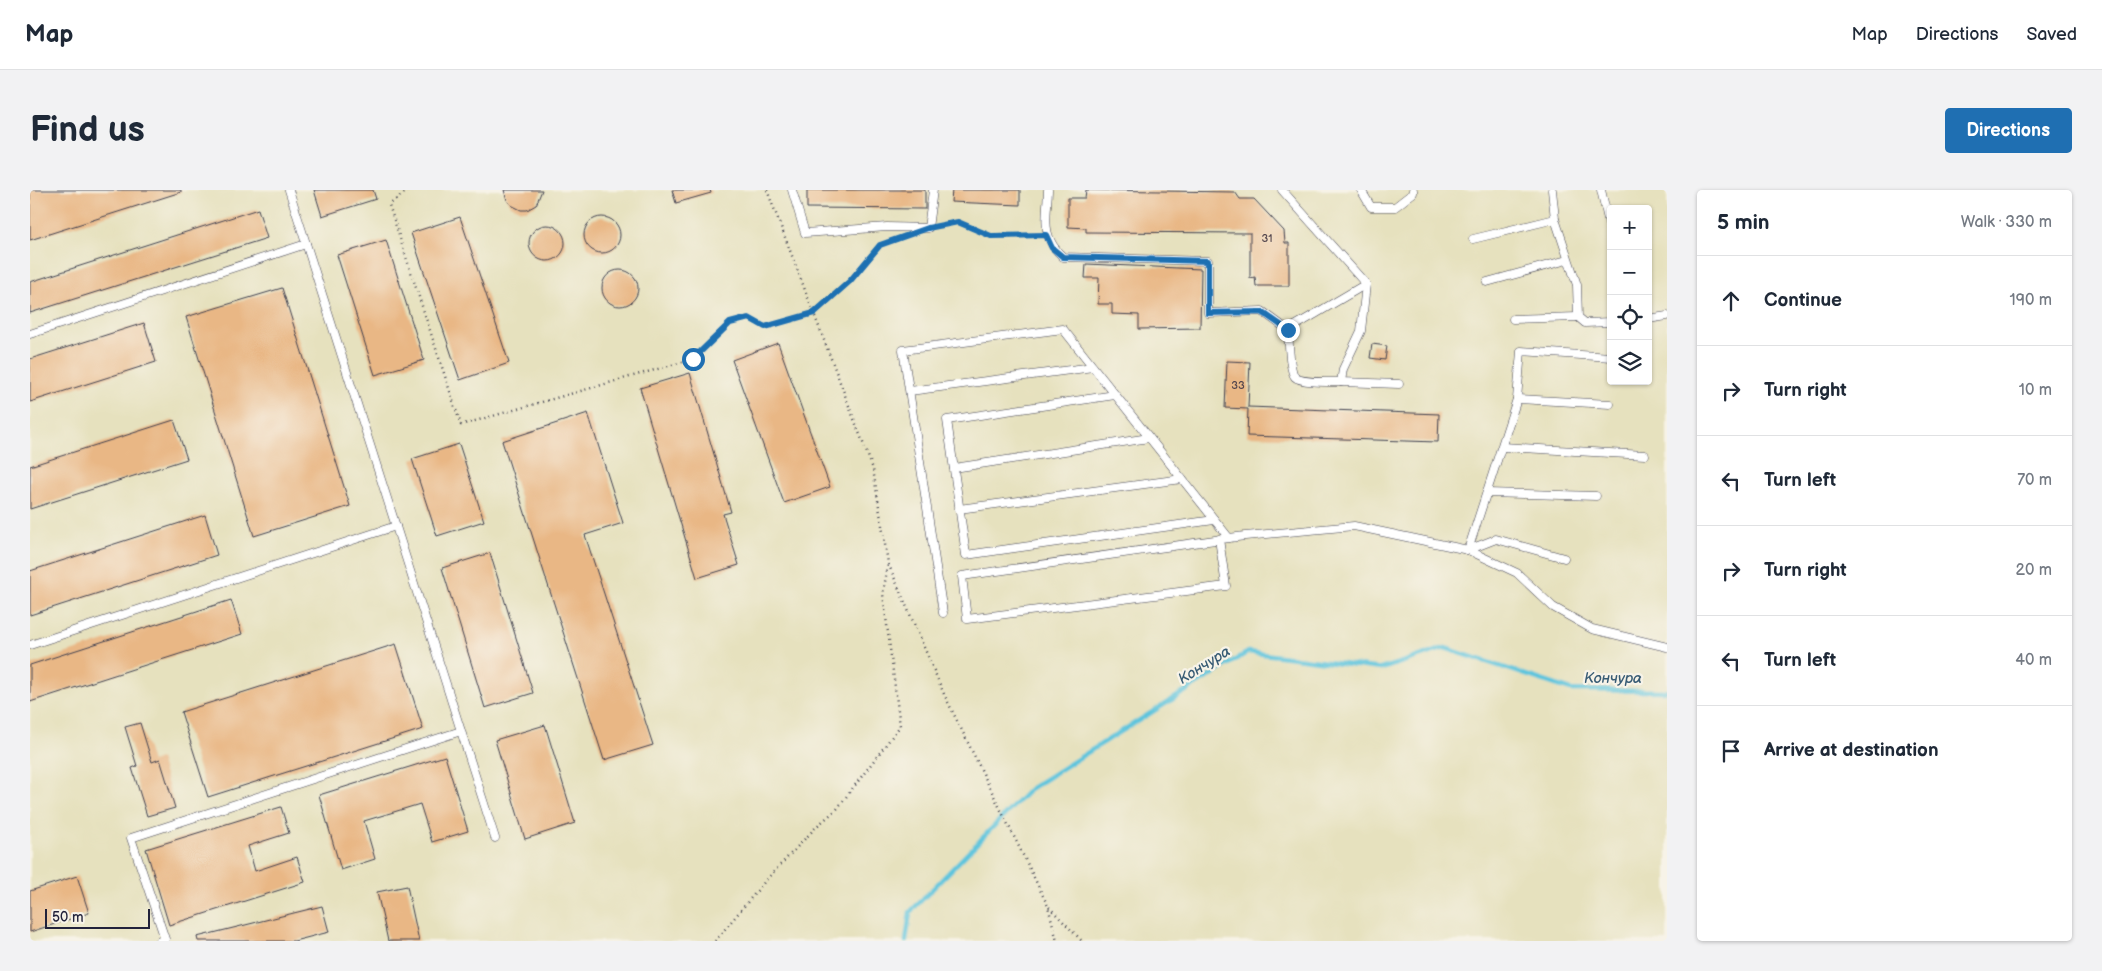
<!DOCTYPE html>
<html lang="en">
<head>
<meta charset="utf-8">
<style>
  body { margin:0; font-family:"Balsamiq Sans",sans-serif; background:#f2f2f3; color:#1f2937 }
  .controls { position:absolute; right:15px; top:15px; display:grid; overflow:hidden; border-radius:5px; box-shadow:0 1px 4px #0004 }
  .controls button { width:45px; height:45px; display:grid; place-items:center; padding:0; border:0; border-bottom:1px solid #e0e1e3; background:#fff; color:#1f2937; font:25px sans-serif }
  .scale { position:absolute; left:15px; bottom:12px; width:105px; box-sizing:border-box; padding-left:5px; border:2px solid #22223b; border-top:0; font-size:14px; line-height:18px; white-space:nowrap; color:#22223b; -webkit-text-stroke:4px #f7f3e8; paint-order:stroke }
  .stop { position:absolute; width:15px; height:15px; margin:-11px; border:4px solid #1f6fb2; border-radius:50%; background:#fff }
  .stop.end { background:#1f6fb2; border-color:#fff; box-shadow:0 1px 5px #0008 }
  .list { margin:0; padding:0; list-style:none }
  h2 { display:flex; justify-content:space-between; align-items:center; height:65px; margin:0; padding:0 20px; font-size:21px }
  h2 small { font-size:16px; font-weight:400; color:#747a83 }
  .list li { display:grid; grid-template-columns:32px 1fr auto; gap:15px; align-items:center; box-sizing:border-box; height:90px; padding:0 20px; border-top:1px solid #e0e1e3 }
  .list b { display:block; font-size:19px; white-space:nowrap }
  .list em { font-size:16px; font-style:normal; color:#747a83 }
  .icon { flex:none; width:28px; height:28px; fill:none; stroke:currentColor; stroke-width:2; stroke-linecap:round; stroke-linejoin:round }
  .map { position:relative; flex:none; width:1637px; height:751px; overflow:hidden; border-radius:5px }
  header { display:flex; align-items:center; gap:30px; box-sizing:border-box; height:70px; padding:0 25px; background:#fff; border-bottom:1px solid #e0e1e3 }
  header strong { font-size:24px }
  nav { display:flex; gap:28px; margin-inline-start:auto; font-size:18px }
  .intro { display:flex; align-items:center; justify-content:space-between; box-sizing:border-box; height:120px; padding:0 30px }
  h1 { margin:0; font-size:35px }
  .button { padding:12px 22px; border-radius:5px; background:#1f6fb2; color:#fff; font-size:18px; font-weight:700 }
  main { display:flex; gap:30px; padding:0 30px }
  aside { flex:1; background:#fff; border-radius:5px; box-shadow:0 1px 4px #0004 }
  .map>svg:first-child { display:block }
</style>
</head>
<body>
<header>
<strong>Map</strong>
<nav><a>Map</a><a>Directions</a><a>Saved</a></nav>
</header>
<div class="intro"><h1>Find us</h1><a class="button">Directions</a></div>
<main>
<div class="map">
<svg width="1637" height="751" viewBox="0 0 1637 751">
  <rect width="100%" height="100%" fill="#f7f3e8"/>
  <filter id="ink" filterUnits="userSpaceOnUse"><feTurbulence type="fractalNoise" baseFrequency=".02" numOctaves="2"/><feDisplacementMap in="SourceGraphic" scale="10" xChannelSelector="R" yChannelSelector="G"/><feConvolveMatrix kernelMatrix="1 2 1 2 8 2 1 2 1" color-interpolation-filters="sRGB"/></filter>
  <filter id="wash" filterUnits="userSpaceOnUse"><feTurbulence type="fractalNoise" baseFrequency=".0096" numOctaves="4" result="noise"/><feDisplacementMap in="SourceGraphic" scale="20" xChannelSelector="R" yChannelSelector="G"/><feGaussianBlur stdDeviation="1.12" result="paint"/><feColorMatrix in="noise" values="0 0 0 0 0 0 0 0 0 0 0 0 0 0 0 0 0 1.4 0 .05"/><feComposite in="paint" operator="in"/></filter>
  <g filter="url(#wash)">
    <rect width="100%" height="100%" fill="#e6e1be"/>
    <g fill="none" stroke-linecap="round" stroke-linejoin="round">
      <path stroke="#5fc5dd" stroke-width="4.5" d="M876 751 880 722 1001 598 1218 462 1351 479 1415 458 1541 500 1637 501"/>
    </g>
    <g id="blocks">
      <g fill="#e9b785">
        <path d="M0 0H151V2L0 50Z"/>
        <path d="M284 0H343L346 9 292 26Z"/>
        <path d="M474 0H512L506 15 497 20H491L481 15 477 10Z"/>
        <path d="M642 0H680L681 3 646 13Z"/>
        <path d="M777 0H895V19L777 18Z"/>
        <path d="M922 0H990V15L921 12Z"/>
        <path d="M1056 0 1205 2 1210 9H1224L1254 41 1255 53H1259V96H1226L1225 87 1220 88V43L1056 42V38L1038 37V8H1055Z"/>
        <path d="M228 19 237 48 0 123V92Z"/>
        <path d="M430 27 479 173 430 190 381 43Z"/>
        <circle cx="572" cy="45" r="18"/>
        <circle cx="517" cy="53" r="18"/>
        <path d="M356 50 394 170 345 185 307 65Z"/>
        <path d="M1056 74 1171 79 1170 138 1109 139V125L1082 124V114H1068L1069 88H1055Z"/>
        <circle cx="590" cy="98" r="18"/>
        <path d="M252 98 320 316 224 346 156 127Z"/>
        <path d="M114 133 126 172 0 212V169Z"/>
        <path d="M748 153 800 297 754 313 702 170Z"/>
        <path d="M1342 154 1357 156 1355 170 1340 168Z"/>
        <path d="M1197 171 1220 172 1218 217 1409 224 1408 252 1217 246 1218 219 1195 218Z"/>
        <path d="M660 183 701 322 693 324 709 375 667 388 610 198Z"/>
        <path d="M558 223 593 333 555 345 623 555 574 570 472 251Z"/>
        <path d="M144 230 157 269 0 319V276Z"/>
        <path d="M429 254 454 331 407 346 382 269Z"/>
        <path d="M175 325 187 365 0 425V381Z"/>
        <path d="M460 363 503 503 455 518 412 378Z"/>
        <path d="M201 410 212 444 0 512V475Z"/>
        <path d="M366 454 393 539 178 607 151 522Z"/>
        <path d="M110 533 122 572 130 569 145 618 117 626 102 578 107 576 95 537Z"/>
        <path d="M515 535 545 633 495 649 465 550Z"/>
        <path d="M415 566 438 641 402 652 390 614 334 631 345 669 311 680 289 605Z"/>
        <path d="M251 617 259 643 218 656 225 681 267 667 275 692 139 735 116 659Z"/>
        <path d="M47 686 59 723 0 742V701Z"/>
        <path d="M377 696 389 751H358L347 702Z"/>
        <path d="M292 716 299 742 264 751H168L167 747Z"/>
      </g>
    </g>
  </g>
  <g filter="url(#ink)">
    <use href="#blocks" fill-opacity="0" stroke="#3f3f4f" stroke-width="1"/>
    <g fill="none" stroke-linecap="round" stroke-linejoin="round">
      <defs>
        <g id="lane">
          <path d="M259 0 465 648"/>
          <path d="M762 0 775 43 857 37 898 38 903 0"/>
          <path d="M1018 0C1017 28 1010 46 1033 67L1178 71V123L1232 121 1258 140 1336 94"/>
          <path d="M1252 0 1336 94 1331 141 1313 179 1311 192 1369 194"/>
          <path d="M1331 0 1341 17H1365L1383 3V0"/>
          <path d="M1522 0 1525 29 1547 95 1548 127 1555 133 1581 132"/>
          <path d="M1571 0 1581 42"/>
          <path d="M1443 49 1525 29"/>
          <path d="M1457 92 1537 70"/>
          <path d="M1483 129 1548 127"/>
          <path d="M1618 129 1637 126"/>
          <path d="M1258 140C1259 150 1259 180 1265 187 1270 193 1302 192 1311 192"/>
          <path d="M0 144 276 54"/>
          <path d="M880 201 1063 177"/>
          <path d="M1085 205 917 230 936 365 1184 330"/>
          <path d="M1487 209 1580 214"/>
          <path d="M1473 257 1615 265"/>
          <path d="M924 278 1119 248"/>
          <path d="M1457 303 1566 306"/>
          <path d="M929 319 1152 289"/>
          <path d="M1189 349 1196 396 937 429 932 386 1199 348 1215 346 1324 336 1438 360 1487 383 1523 417 1562 439 1637 457"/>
          <path d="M1438 360 1487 209 1491 161 1581 167"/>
          <path d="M1438 360 1466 349 1534 368"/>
          <path d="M913 423 873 160 1033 139 1199 348"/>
          <path d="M0 455 366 336"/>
          <path d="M130 751 135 749 101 648 431 541"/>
        </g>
      </defs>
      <use href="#lane" stroke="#3f3f4f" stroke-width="9"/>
      <g stroke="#3f3f4f" stroke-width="2.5" stroke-dasharray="1 4" stroke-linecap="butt">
        <path d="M378 0 359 15 431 235 663 169 700 133 719 128 735 137 784 123 820 91 850 55 867 49"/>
        <path d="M737 0 843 279 858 373 914 504 1018 716 1027 751"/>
        <path d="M908 36 928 32 961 46 1007 45"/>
        <path d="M1019 717 1052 751"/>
        <path d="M685 751 736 690 787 636 807 619 870 536 853 404 858 374"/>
      </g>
      <use href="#lane" stroke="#fff" stroke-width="8"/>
    </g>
  </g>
  <g fill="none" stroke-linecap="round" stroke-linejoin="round" filter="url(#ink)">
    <path stroke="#1f6fb2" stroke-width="6" d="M663 169 700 133 719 128 735 137 784 123 820 91 850 55 898 38 928 32 961 46 1016 45 1022 58 1033 67 1178 71V123L1232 122 1258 140"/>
  </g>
  <g text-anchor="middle" stroke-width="4.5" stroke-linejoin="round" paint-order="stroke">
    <g font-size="11" fill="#54474e">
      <text x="1237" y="52">31</text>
      <text x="1208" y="199">33</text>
    </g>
    <g font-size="15" font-style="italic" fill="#375b74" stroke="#f7f3e8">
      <text transform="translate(1174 475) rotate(-32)" y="5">Кончура</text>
      <text x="1583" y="493">Кончура</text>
    </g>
  </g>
</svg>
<div class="controls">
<button>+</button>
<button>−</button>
<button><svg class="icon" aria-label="locate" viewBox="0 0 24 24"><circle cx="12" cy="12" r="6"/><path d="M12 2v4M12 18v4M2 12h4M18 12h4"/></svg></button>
<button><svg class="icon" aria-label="layers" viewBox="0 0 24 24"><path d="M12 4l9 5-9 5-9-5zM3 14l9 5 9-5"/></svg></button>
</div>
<div class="scale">50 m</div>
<div class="stop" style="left:663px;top:169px"></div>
<div class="stop end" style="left:1258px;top:140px"></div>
</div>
<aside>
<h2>5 min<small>Walk · 330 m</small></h2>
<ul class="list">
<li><svg class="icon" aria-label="ahead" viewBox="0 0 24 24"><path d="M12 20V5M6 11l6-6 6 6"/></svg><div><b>Continue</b></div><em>190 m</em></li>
<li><svg class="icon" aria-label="right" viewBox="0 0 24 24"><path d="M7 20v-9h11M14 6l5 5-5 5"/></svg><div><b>Turn right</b></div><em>10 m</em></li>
<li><svg class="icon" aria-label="left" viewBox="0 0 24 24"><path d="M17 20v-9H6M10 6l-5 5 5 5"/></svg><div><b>Turn left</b></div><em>70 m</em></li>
<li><svg class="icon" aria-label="right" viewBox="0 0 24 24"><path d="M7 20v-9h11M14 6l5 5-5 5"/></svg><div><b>Turn right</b></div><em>20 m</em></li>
<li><svg class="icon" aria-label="left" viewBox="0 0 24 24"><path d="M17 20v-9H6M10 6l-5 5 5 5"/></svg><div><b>Turn left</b></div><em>40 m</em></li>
<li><svg class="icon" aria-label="arrive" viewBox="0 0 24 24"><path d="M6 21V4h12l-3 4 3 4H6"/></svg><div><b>Arrive at destination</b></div></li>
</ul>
</aside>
</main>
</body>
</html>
